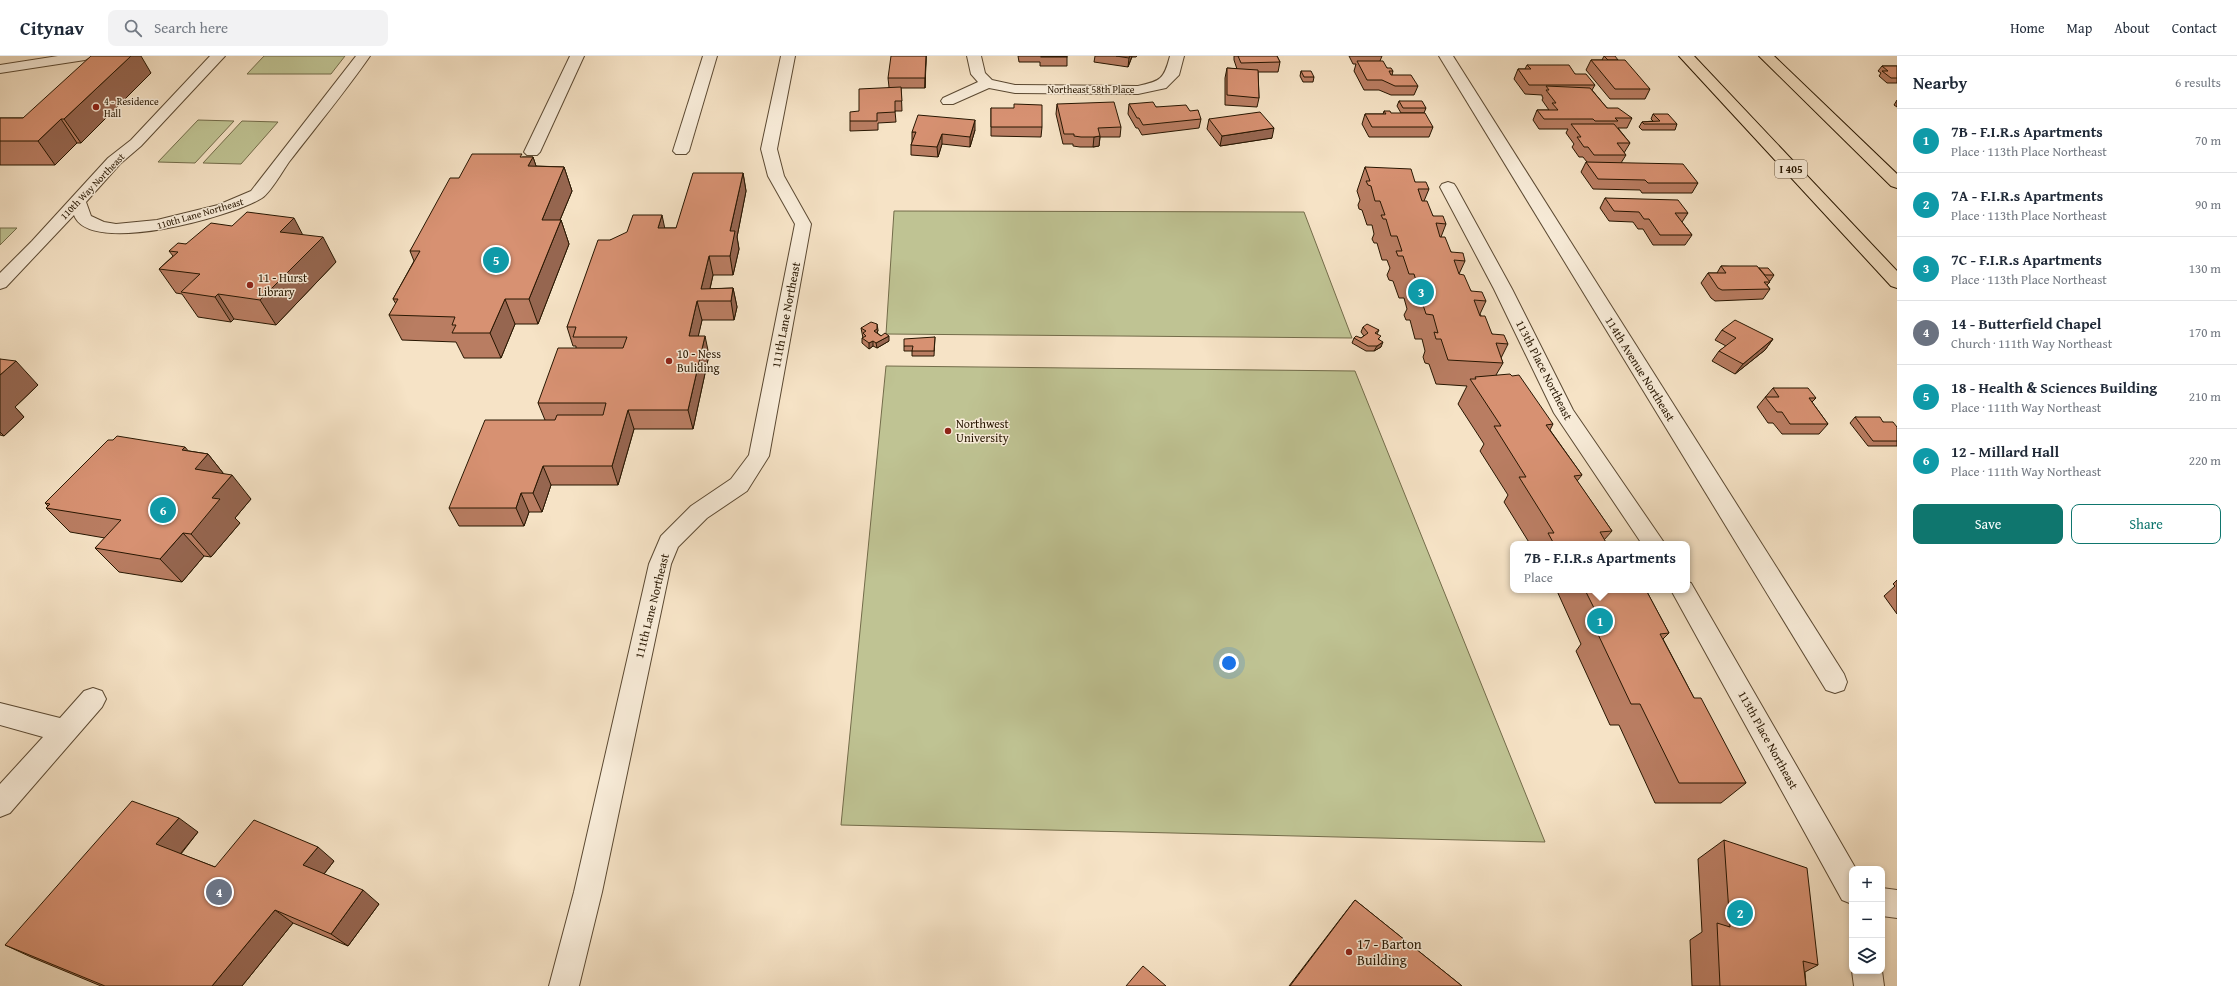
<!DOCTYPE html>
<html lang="en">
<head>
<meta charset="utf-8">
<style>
  body { margin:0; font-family:"Gentium Book Plus",serif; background:#f2f2f3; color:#1f2937 }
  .controls { position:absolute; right:12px; bottom:12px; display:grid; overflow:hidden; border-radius:8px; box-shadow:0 2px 6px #0003 }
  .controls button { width:36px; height:36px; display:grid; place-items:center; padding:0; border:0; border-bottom:1px solid #e0e1e3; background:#fff; color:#1f2937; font:20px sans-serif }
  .you { position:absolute; left:1229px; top:607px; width:14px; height:14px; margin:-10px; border:3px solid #fff; border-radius:50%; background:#1a73e8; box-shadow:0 0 0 6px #1a73e833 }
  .badge { display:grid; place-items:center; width:26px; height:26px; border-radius:50%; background:#0f766e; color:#fff; font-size:13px; font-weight:700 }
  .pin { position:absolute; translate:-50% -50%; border:2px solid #fff; box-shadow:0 1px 4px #0006 }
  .popup { position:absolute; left:1510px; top:485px; width:180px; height:52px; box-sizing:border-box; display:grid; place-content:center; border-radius:8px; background:#fff; filter:drop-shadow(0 1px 3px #0005); font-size:13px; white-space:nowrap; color:#747a83 }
  .popup b { font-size:15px; color:#1f2937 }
  .popup::after { content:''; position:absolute; left:50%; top:100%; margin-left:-8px; border:8px solid transparent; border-top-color:#fff }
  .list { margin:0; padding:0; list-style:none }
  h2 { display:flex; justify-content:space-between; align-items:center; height:52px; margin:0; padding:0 16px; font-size:17px }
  h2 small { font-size:13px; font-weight:400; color:#747a83 }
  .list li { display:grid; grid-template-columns:26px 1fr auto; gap:12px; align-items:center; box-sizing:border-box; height:64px; padding:0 16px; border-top:1px solid #e0e1e3 }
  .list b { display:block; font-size:15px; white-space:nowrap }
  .list p { margin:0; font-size:13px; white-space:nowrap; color:#747a83 }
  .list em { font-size:13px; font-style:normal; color:#747a83 }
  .actions { display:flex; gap:8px; padding:12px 16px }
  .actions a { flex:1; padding:9px 0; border:1px solid #0f766e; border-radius:8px; text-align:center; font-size:14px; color:#0f766e }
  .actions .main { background:#0f766e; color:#fff }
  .icon { flex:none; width:22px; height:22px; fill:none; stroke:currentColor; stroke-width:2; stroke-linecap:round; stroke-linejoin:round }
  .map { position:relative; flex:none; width:1897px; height:930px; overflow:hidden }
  header { display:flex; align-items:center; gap:24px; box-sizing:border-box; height:56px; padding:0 20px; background:#fff; border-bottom:1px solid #e0e1e3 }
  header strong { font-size:19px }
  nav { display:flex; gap:22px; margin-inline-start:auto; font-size:14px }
  .search { width:280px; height:36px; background:#f2f2f3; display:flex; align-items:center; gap:10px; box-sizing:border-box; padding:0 14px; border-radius:8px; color:#747a83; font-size:15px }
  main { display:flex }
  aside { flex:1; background:#fff }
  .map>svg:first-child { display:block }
</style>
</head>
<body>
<header>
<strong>Citynav</strong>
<div class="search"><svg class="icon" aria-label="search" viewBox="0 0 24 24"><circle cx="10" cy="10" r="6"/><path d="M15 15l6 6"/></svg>Search here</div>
<nav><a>Home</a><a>Map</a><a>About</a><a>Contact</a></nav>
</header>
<main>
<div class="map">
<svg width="1897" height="930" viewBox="0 0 1897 930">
  <rect width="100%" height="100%" fill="#f6e3c6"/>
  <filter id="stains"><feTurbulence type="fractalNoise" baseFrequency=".005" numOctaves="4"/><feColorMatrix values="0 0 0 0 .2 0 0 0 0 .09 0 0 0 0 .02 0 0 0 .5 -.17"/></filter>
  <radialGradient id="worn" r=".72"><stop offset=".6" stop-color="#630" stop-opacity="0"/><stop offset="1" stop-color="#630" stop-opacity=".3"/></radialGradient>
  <g fill="#bfc393" stroke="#736c4a">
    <path d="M264 0H345L331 18H247Z"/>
    <path d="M198 64 234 65 195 107 158 106Z"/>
    <path d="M242 65 278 66 241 108 203 107Z"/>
    <path d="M894 155 1304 156 1352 282 886 278Z"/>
    <path d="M0 172H17L0 189Z"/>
    <path d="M886 310 1355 315 1545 786 841 769Z"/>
  </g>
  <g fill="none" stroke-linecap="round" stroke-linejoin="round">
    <defs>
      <g id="minor">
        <path d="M58 0H92L85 4 0 17V9Z"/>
        <path d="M210 0H225L141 90 120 108 86 146 91 160 104 166 116 168 157 164 218 149 251 135 356 0H370C345 36 316 71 289 106 282 116 271 136 262 142 234 160 89 201 74 159L6 231 0 233V217L32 185 108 102 131 84Z"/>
        <path d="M570 0H584L540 96 537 99H527L524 96Z"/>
        <path d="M703 0H717L689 95 686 98H676L673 95Z"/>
        <path d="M781 0H795L777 93 784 120 811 168 769 400 747 435 707 462 678 491 671 508 602 836 579 930H549L574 836 649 508 661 480 691 450 731 423 749 399 795 168 768 120 761 93Z"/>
        <path d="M967 0H981L985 17 992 24 1015 29 1138 30C1161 25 1164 23 1170 0H1184L1179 19 1166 32 1138 38 1015 37 989 32 953 48H943L941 45 943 42 978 26 971 18Z"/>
        <path d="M1439 0H1453L1844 618 1847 626 1844 634 1835 637 1826 634Z"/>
        <path d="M1448 126 1454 128 1456 131 1512 233 1573 354 1665 488H1642L1554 357 1494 233 1440 131 1442 128Z"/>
        <path d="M1687 526 1691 527 1856 813H1852V848L1842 844 1671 534H1687Z"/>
        <path d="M93 632 102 635 106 643 102 651 10 757 0 761V728L43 681 0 669V647L60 662 84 635Z"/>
        <path d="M1882 832 1897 834V862L1882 860Z"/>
        <path d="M1852 915H1882L1884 930H1854Z"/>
      </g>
      <g id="motorway">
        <path d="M1679 0H1694L1897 215V232L1891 230Z"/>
        <path d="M1759 0H1774L1897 118V132L1891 130Z"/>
      </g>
    </defs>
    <use href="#minor" stroke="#5b4932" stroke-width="2"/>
    <use href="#motorway" stroke="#271601" stroke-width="2"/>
    <use href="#minor" fill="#f9edda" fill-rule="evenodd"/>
    <use href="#motorway" fill="#f6e3c6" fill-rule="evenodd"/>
  </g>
  <g fill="#b97d62" stroke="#271601">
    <path d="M926 0 925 32H901L902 55H895L896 66 878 67V74L850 75V65L859 55 889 31 888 22Z"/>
    <path d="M1018 0H1067V10H1040V6H1019Z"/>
    <path d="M1095 0H1137L1136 1H1132L1128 11 1094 6Z"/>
    <path d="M1234 0H1277L1280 6 1278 16H1258L1259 42 1257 51 1225 49V22L1227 12 1237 13 1234 4Z"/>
    <path d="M1349 0H1382L1380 5 1387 12 1393 15 1392 19 1418 30 1414 39H1391L1379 34H1364L1354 15 1356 8H1353Z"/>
    <path d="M1604 0 1618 4 1650 33 1645 43H1610L1586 14 1591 4H1602Z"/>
    <path d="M1527 9 1575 18 1595 29 1592 34 1607 52 1632 62 1627 72H1618L1630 87 1624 97 1626 99 1621 107 1698 127 1692 137H1642L1640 134 1593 133 1581 116 1586 106H1587L1583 101H1579L1572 91 1574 88 1566 77 1568 73H1539L1533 64 1537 54H1549L1542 44 1543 42 1542 40V39L1525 38 1514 23 1518 13H1525Z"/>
    <path d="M1882 10H1897V27H1887L1879 20 1881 17 1878 15Z"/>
    <path d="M1301 15 1314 21 1313 26H1303L1300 20Z"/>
    <path d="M151 17 81 87H77L55 109H0V62H23Z"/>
    <path d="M1897 44V51L1894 49Z"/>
    <path d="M1399 45 1426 52 1424 57H1401L1397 50Z"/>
    <path d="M1057 48 1121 71 1120 81H1100L1099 90 1093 91H1080L1073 90V88H1063L1056 58Z"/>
    <path d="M1129 48 1190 55 1201 63 1199 72 1142 79 1138 72H1136L1128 58Z"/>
    <path d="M991 52 1042 71 1041 81 991 80Z"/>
    <path d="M1384 55 1433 71 1429 81H1369L1362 68 1365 58H1383Z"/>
    <path d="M1653 58 1677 68 1675 74H1642L1639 71 1642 66 1653 65 1651 63Z"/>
    <path d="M1209 63 1272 82 1220 90 1207 73Z"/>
    <path d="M975 74 970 91 942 88 938 101 911 99V89L912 86V76Z"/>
    <path d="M523 101H533L536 110 564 111 572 135 560 164H561L569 188 538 268H515L501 302H464L456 286 402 284 389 259 396 248 393 243 414 205 410 195 459 122Z"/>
    <path d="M1365 111 1415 126 1429 133 1424 145 1433 160 1446 168 1441 181 1451 196 1465 205 1459 218 1471 235 1486 245 1480 258 1492 278 1508 288 1501 302 1503 307 1496 319 1553 368 1550 374 1582 419 1577 425 1612 475 1604 484 1607 488H1530L1504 446 1508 439 1480 395 1484 388 1458 348 1467 330 1436 328 1429 308 1425 307 1423 301 1425 295 1422 283H1415L1410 264H1406L1404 259 1407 253 1404 242H1399L1393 225 1389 224 1387 219 1390 212 1387 204H1382L1377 187H1374L1372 183 1374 178 1372 169H1367L1362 154 1359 153 1358 149 1360 144 1357 135Z"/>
    <path d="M743 117 746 135 737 181 739 193 733 219H713L710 233 733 232 737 251 734 264H702L698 280 709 299 693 373H634L618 429H551L542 456H529L524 470H459L449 452 545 364 538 347 576 292V290H573L567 271 610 184 665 172H676Z"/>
    <path d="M1605 142 1688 157 1682 166 1692 179 1685 189H1653L1643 173H1638L1633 166 1609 165 1600 152Z"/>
    <path d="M303 179 336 206 276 269 234 263 231 266 198 261 182 238 176 237 159 213 173 200 169 195 186 188Z"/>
    <path d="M1721 210 1759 212 1774 219 1770 225H1769L1770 226 1767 229 1770 233 1763 243 1715 245 1711 242 1701 227 1708 217H1717Z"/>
    <path d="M1363 271 1379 274 1377 278 1379 283 1381 291 1374 295H1366L1352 287 1354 282H1361L1364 280 1361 276Z"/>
    <path d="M861 272 878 274 877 277 889 285 877 292 873 290 869 293 862 287V282H863Z"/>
    <path d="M1722 274 1773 283 1765 294 1735 318 1712 305 1719 295 1726 290 1715 284Z"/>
    <path d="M935 281 934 300H912V295H904V290Z"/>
    <path d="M0 303 38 329 15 351 24 361 4 380 0 379Z"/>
    <path d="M1773 332 1816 342 1812 346 1828 368 1819 378H1782L1773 367H1768L1757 351Z"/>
    <path d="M1855 361 1883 366 1897 371V390H1868L1850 367Z"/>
    <path d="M189 395 208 398 223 417 251 443 235 462 240 467 211 501 204 500 182 526 119 516 95 492 105 482 70 476 46 452 48 450 45 447Z"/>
    <path d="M1897 524V558L1884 540 1895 530 1893 528Z"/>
    <path d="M1547 534H1646L1669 577 1663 583 1694 642 1746 727 1721 747H1655L1619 669H1610L1576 595 1581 588 1557 535H1548Z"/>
    <path d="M198 776 181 798 215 811 334 805 324 818 379 848 348 890 293 867 242 930H101L31 901 5 889Z"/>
    <path d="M1724 784 1818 909 1805 916 1806 930H1692L1690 884 1702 876 1698 803Z"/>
    <path d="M1355 844 1462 930H1289L1341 862Z"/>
  </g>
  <g fill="#966650" stroke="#271601">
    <path d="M131 0H141L151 17 81 87 64 63Z"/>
    <path d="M926 0V6L925 32V22Z"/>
    <path d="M1130 0H1132L1128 11 1129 2Z"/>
    <path d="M61 63 77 87 55 109 38 85Z"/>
    <path d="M975 64V74L970 91V81Z"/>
    <path d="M1274 72 1272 82 1220 90 1222 80Z"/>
    <path d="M942 78V88L938 101 937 91Z"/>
    <path d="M1100 80 1099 90 1093 91 1094 81Z"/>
    <path d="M533 101 541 125 528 110Z"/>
    <path d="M564 111 572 135 550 188 542 164Z"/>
    <path d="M743 117 746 135 737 181 739 193 733 219 730 200V175Z"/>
    <path d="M662 159 666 178 658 172Z"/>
    <path d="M294 162 307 187 280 176Z"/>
    <path d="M561 164 569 188 538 268 529 243Z"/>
    <path d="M323 181 336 206 276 269 260 244Z"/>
    <path d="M709 200 713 219 707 245 701 233Z"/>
    <path d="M733 232 737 251 734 264 731 245Z"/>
    <path d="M218 238 234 263 231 266 215 241Z"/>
    <path d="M505 243 515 268 501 302 490 277Z"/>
    <path d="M697 245 702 264 694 299 689 280Z"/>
    <path d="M877 268 878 274 877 278 874 275Z"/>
    <path d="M705 280 709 299 693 373 688 354Z"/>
    <path d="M889 280V285L877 292 876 287Z"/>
    <path d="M1773 283 1765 294 1735 318 1743 308Z"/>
    <path d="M873 285V290L869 293V287Z"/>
    <path d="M1383 286 1381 291 1374 295 1377 290Z"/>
    <path d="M16 305 38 329 15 351 24 361 4 380 0 376V319Z"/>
    <path d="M628 354 634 373 618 429 612 410Z"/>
    <path d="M185 391 199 408 208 398 227 422 195 413 182 394Z"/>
    <path d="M543 410 551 429 542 456 533 437Z"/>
    <path d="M232 419 251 443 235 462 240 467 211 501 191 478 212 442Z"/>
    <path d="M521 437 529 456 524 470 516 452Z"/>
    <path d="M183 477 204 500 182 526 160 503Z"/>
    <path d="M179 762 198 776 176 803 156 788Z"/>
    <path d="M318 791 334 805 320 823 303 809Z"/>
    <path d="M363 834 379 848 348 890 331 878Z"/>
    <path d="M275 854 293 867 242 930H212Z"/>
  </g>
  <g fill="#d79172" stroke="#271601">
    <path d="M91 0H131L64 63H61L38 85H0V62H23Z"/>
    <path d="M891 0H926L925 22H888Z"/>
    <rect x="1041" y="0" width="26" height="1"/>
    <path d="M1116 0H1130L1129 2Z"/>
    <path d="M1238 0H1277L1280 6 1241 7Z"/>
    <path d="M1604 0H1615L1618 4H1608Z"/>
    <path d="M1591 4H1625L1650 33H1615Z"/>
    <path d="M1357 5H1383L1387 12H1391L1393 15H1389L1391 19H1411L1418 30H1395L1382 24H1367Z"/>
    <path d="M1527 9H1569L1575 18H1586L1595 29H1529L1518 13H1531Z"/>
    <path d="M1882 10H1897V22H1891L1882 15H1888Z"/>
    <path d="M1227 12 1258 14 1259 42 1227 39Z"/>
    <path d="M1301 15H1311L1314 21H1304Z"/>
    <path d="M1546 30 1590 32 1607 52H1618L1632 62H1615L1618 65H1595L1593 63H1544L1537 54H1558L1552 47H1556L1546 34H1549Z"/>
    <path d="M901 31 902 45H895V56L877 57V65H850V56L859 55V33Z"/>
    <path d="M1399 45H1422L1426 52H1403Z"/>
    <path d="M1114 46 1121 71 1098 72 1100 80 1094 81H1081L1074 80V78H1064L1057 48Z"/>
    <path d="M1153 46 1156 51 1186 49 1190 55 1198 54 1201 63 1143 69 1139 62H1137L1129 48Z"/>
    <path d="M1014 48 1042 49V71H991V52H1014Z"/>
    <path d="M1384 55H1390L1391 57H1425L1433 71H1372L1365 58H1386Z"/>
    <path d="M1260 56 1274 72 1222 80 1209 63Z"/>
    <path d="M1653 58H1668L1677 68H1644L1642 66 1660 65Z"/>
    <path d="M918 59 975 64 970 81 942 78 937 91 911 89 916 76H912Z"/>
    <path d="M1571 68H1614L1630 87H1617L1626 99H1594L1588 91H1584L1577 81H1581Z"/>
    <path d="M472 98H522L520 101H533L528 110 564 111 542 164H561L529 243H505L490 277H452L456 269H452L455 261 389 259 398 243H393L420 195H410L450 122H459Z"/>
    <path d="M1586 106 1683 108 1698 127H1648L1645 124 1598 123Z"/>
    <path d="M1365 111 1411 113 1415 126H1426L1429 133H1418L1422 145H1427L1433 160H1443L1446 168 1436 167 1440 181H1445L1451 196 1463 197 1465 205 1454 204 1459 218 1464 219 1471 235 1482 236 1486 245 1474 244 1480 260H1485L1492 278 1504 279 1508 288 1496 287 1503 307 1448 304 1441 283H1436L1434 276 1438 277 1433 259 1426 258 1420 240H1416L1414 234H1419L1414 218H1409L1403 200H1398L1396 195H1402L1397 180H1391L1386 163H1383L1381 159H1385L1380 145H1375L1371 130 1368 129 1366 125H1370Z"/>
    <path d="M693 117H743L730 175H735L730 200H709L701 233 733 232 731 245H697L689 280H705L688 354H628L612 410H543L533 437H521L516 452H449L485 364H555L557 359H603L606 347H538L558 292H623L627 281H573L576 271H567L598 184H610L627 176 633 159H662L658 172H676Z"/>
    <path d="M1605 142 1678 144 1688 157H1675L1692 179H1660L1649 163H1644L1639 156 1614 155Z"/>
    <path d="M247 156 294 162 280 176 323 181 260 244 218 238 215 241 181 236 200 218 159 213 178 196 169 195 178 187 186 188 211 167 232 170Z"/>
    <path d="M1721 210H1757L1770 226H1764L1770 233 1722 234 1718 232 1708 217H1726Z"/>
    <path d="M1759 212H1768L1774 219H1765Z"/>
    <path d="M1735 264 1773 283 1743 308 1719 295 1736 282 1722 274Z"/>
    <path d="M871 266 877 268V273L874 275 881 280 885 277 889 280 876 287 873 285 869 287 862 282 866 280 863 277 866 275 861 272Z"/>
    <path d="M1367 268 1379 274 1375 277 1381 280 1378 283 1383 286 1377 290H1368L1354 282 1356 280 1361 282 1368 277 1363 271Z"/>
    <path d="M935 281 934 295H912L913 290H904V283Z"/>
    <path d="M0 303 16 305 0 319Z"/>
    <path d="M1510 318 1512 320 1519 319 1553 368 1546 369 1582 419 1574 420 1612 475 1600 476 1607 488H1554L1548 477H1554L1519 421H1526L1494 370H1501L1470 323H1476L1475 321Z"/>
    <path d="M1773 332H1808L1816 342H1809L1828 368H1790L1782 356H1777L1765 341H1779Z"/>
    <path d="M1855 361H1880L1883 366H1893L1897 371V385H1873Z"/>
    <path d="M117 380 185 391 182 394 208 398 195 413 232 419 212 442 220 443 191 478 183 477 160 503 95 492 121 464 46 452 50 448 45 447 108 384H113Z"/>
    <path d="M1585 534H1646L1669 577 1660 578 1694 642H1701L1746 727H1679L1640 648H1631L1595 572H1604Z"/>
    <path d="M132 745 179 762 156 788 215 811 254 764 318 791 303 809 363 834 331 878 275 854 212 930H105L5 889Z"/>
    <path d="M1724 784 1807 812 1818 909 1803 905 1806 930H1720L1717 867 1730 871Z"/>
    <path d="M1355 844 1462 930H1290Z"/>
    <path d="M1143 910 1166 930H1126Z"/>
  </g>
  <g fill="#8f2418" stroke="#f9edda" stroke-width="1.5">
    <circle cx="96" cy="51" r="4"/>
    <circle cx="250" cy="229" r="4"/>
    <circle cx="669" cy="305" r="4"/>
    <circle cx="948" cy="375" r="4"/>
    <circle cx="1349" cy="896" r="4"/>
  </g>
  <g text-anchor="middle" stroke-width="3" stroke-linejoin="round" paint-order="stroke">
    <g font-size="10" fill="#271601" stroke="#f9edda">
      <text x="1091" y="37">Northeast 58th Place</text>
      <text transform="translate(92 130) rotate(-46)" y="4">110th Way Northeast</text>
      <text transform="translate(200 157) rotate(-16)" y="4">110th Lane Northeast</text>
    </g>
    <g font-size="10" fill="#271601" stroke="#f9edda" text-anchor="start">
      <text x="104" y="49">4 - Residence<tspan x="104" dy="12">Hall</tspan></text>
    </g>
    <rect fill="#f9edda" stroke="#665642" stroke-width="1" x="1775" y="104" width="32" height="18" rx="3"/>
    <g font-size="11" font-weight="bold" fill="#271601">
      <text x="1791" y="117">I 405</text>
    </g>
    <g font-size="12" fill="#271601" stroke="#f9edda" text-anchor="start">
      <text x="258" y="226">11 - Hurst<tspan x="258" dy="14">Library</tspan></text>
      <text x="677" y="302">10 - Ness<tspan x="677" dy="14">Buliding</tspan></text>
      <text x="956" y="372">Northwest<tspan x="956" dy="14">University</tspan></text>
    </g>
    <g font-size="12" fill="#271601" stroke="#f9edda">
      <text transform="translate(786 259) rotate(-79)" y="4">111th Lane Northeast</text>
      <text transform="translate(1640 313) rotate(58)" y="4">114th Avenue Northeast</text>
      <text transform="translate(1544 314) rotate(63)" y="4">113th Place Northeast</text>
      <text transform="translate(652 550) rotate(-76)" y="4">111th Lane Northeast</text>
      <text transform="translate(1768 684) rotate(61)" y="4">113th Place Northeast</text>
    </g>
    <g font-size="14" fill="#271601" stroke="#f9edda" text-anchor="start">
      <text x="1357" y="893">17 - Barton<tspan x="1357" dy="16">Building</tspan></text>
    </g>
  </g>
  <rect width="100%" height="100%" filter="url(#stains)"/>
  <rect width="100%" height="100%" fill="url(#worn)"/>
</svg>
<div class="controls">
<button>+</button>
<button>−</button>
<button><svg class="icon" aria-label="layers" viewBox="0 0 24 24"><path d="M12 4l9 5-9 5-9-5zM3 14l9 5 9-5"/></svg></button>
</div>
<div class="you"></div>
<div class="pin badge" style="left:1600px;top:565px;background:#0f9aa8">1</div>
<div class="popup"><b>7B - F.I.R.s Apartments</b>Place</div>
<div class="pin badge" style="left:1740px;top:857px;background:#0f9aa8">2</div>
<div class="pin badge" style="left:1421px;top:236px;background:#0f9aa8">3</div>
<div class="pin badge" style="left:219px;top:836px;background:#6b7280">4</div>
<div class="pin badge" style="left:496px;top:204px;background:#0f9aa8">5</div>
<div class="pin badge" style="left:163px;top:454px;background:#0f9aa8">6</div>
</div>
<aside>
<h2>Nearby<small>6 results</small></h2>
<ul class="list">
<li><span class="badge" style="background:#0f9aa8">1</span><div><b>7B - F.I.R.s Apartments</b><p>Place · 113th Place Northeast</p></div><em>70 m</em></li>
<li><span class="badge" style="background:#0f9aa8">2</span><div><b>7A - F.I.R.s Apartments</b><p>Place · 113th Place Northeast</p></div><em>90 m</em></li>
<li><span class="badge" style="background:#0f9aa8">3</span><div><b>7C - F.I.R.s Apartments</b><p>Place · 113th Place Northeast</p></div><em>130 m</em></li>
<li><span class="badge" style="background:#6b7280">4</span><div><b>14 - Butterfield Chapel</b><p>Church · 111th Way Northeast</p></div><em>170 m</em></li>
<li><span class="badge" style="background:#0f9aa8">5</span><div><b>18 - Health &amp; Sciences Building</b><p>Place · 111th Way Northeast</p></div><em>210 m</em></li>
<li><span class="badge" style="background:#0f9aa8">6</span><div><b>12 - Millard Hall</b><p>Place · 111th Way Northeast</p></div><em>220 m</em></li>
</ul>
<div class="actions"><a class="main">Save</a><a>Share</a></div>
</aside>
</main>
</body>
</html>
